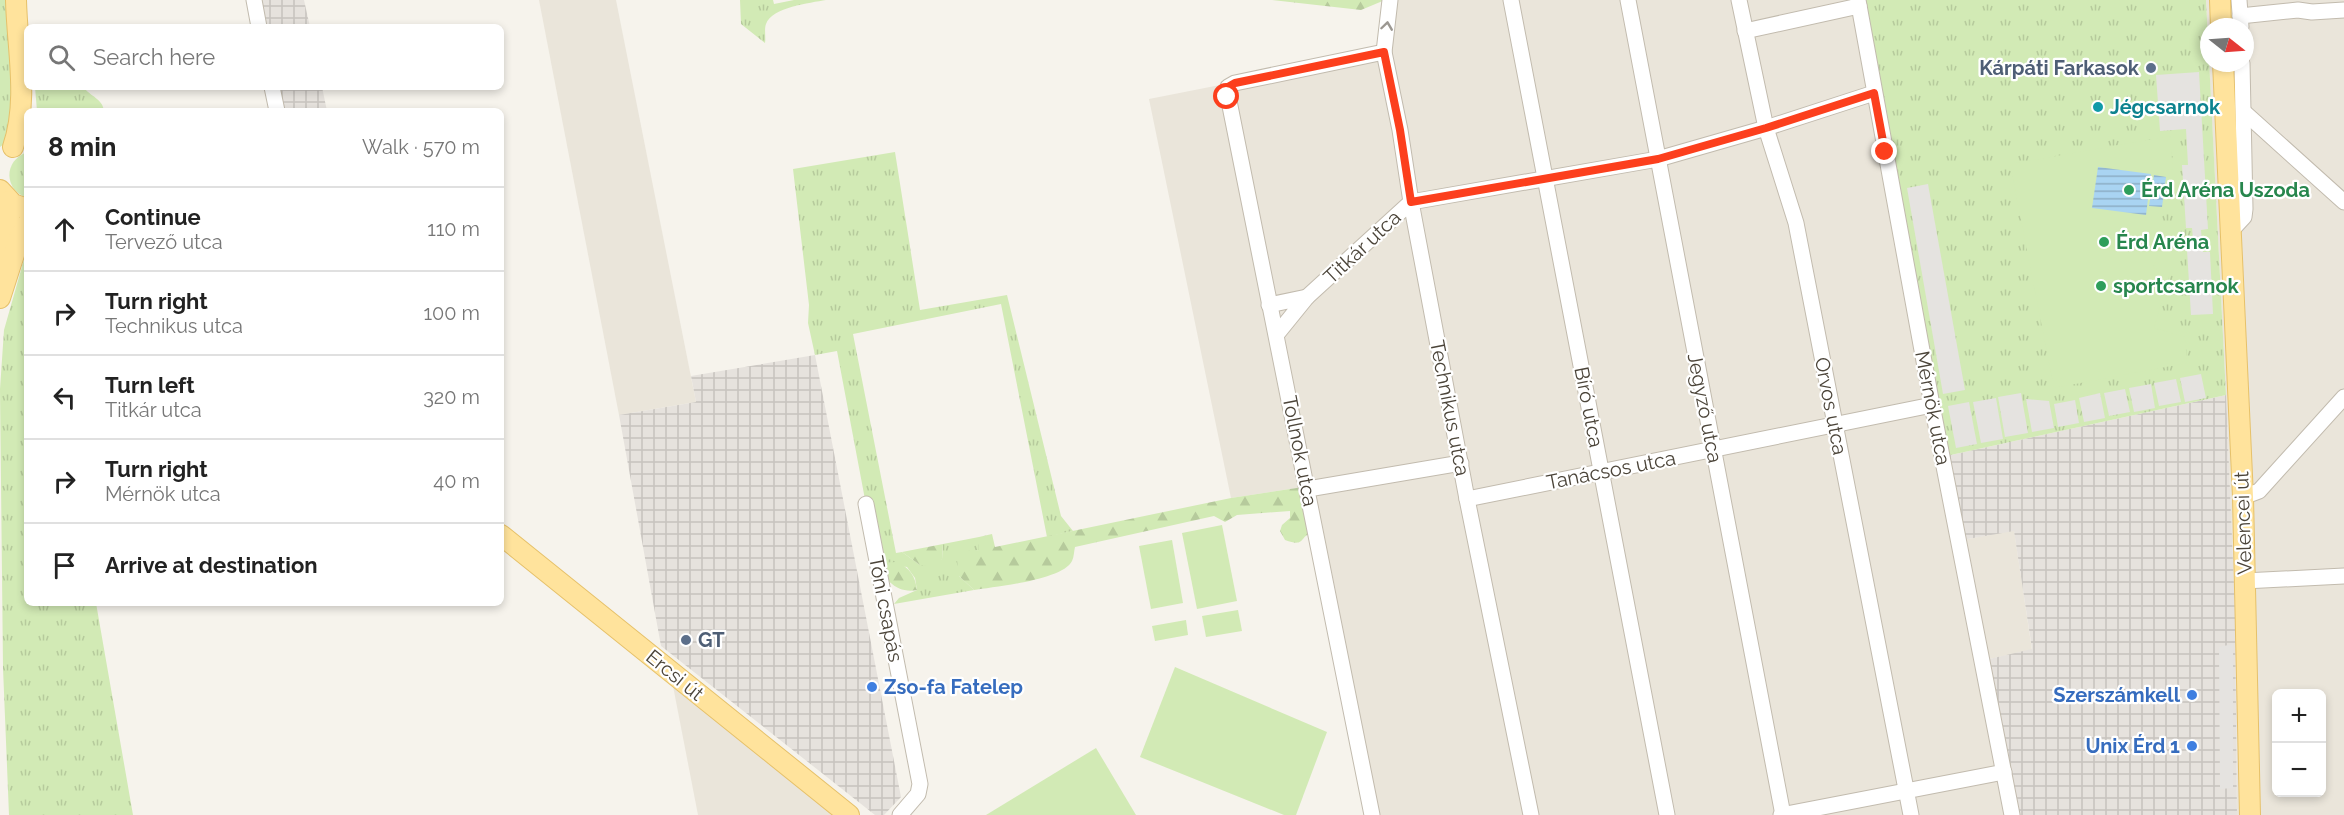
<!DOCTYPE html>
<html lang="en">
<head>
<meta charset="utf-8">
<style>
  body { margin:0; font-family:Raleway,sans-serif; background:#f2f2f2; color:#222 }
  .controls { position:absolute; right:18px; bottom:18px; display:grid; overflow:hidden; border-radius:9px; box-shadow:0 3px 9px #0003 }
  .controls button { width:54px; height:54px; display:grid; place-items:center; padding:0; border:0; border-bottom:2px solid #e0e0e0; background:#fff; color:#222; font:30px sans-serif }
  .compass { position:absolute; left:2200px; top:18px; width:54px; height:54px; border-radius:50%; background:#fff; box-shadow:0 3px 9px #0003; rotate:107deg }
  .stop { position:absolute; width:18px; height:18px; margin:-14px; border:4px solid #fc3f1d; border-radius:50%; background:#fff }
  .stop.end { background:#fc3f1d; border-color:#fff; box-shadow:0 2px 6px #0008 }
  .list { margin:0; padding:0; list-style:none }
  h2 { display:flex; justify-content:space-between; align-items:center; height:78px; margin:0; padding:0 24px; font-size:26px }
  h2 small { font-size:20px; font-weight:400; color:#767676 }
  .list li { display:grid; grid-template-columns:39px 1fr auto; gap:18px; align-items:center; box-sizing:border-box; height:84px; padding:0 24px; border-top:2px solid #e0e0e0 }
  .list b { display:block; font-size:22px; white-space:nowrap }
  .list p { margin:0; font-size:20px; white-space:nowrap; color:#767676 }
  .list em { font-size:20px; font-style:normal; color:#767676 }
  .icon { flex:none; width:33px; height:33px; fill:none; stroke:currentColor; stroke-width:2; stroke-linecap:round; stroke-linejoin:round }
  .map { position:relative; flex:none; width:2344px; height:815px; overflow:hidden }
  .search { position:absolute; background:#fff; box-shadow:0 3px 9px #0003; left:24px; top:24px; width:480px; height:66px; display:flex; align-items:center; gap:15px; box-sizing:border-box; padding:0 21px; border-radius:9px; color:#767676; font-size:22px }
  .panel { position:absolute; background:#fff; box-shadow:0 3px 9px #0003; left:24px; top:108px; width:480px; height:498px; border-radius:9px }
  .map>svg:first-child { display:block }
</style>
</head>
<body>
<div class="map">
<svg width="2344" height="815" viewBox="0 0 2344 815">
  <defs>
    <pattern id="industrial-grid" width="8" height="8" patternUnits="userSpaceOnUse" patternTransform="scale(1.5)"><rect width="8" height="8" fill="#e6e2dd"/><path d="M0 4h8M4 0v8" fill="none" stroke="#c7c3be"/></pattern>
    <pattern id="grass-tufts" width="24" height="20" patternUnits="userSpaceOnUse" patternTransform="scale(1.5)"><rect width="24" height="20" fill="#d2eab5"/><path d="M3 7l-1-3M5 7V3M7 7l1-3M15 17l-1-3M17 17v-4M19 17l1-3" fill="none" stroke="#b6ca9c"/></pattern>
    <pattern id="forest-firs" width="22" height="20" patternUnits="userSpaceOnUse" patternTransform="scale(1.5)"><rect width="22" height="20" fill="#d2eab5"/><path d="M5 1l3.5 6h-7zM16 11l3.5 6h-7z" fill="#b6ca9c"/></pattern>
    <pattern id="water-rules" width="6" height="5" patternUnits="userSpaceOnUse" patternTransform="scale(1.5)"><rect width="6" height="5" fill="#a9d4f2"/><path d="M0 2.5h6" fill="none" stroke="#8caec5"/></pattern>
  </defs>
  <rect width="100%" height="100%" fill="#f6f3ec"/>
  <g fill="#eae5da" fill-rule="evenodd">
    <path d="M539 0H616L696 402 619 415Z"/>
    <path d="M1387 0H1863L1963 540 2014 530 2032 650 1985 660 2017 815H1369L1303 487 1231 498 1149 99 1225 84 1379 48Z"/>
    <path d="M2206 0H2344V815H2237L2235 609 2226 395 2209 63H2245V27H2209V61ZM2276 694H2322V792H2276Z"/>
    <path d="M673 686 833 815H698Z"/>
  </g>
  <g fill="url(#industrial-grid)">
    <path d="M260 0H304L310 27H265Z"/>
    <path d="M277 87H322L327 111H281Z"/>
    <path d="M815 355 901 797 884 815H875L661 646 619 415 696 402 691 376Z"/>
    <path d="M2226 395 2235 609 2237 815H2017L1985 660 2032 649 2014 531 1962 540 1946 456Z"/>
  </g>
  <g fill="url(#grass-tufts)">
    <path d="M0 0H9L15 100 8 141 0 147Z"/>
    <path d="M740 0H773L774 4 794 0H826C810 3 772 7 766 24 764 29 766 38 765 43L741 24Z"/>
    <path d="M1863 0H2206L2226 395 1946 456Z"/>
    <path d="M35 87H83C90 96 103 99 104 111H37Z"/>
    <path d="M27 152V198C4 190 3 161 27 152Z"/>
    <path d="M895 152 920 310 1007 295 1061 516 1073 531 1047 537 1001 304 853 334 896 553 902 552 920 565 942 559 943 544 979 537V550L971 552 959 576 974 590 894 604 899 598 917 590 915 578 907 567 877 563 837 351 815 355 808 323 809 305 793 169Z"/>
    <path d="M27 249V603H96L133 815H9L3 668 0 389 4 330Z"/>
  </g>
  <g fill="url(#forest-firs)">
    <path d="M1272 0H1385L1361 10Z"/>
    <path d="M1303 487 1312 533C1299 536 1306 548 1285 540L1280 531 1282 525 1290 518V511L1237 515 1225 522 1214 516 1075 547C1074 551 1074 557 1072 561 1063 580 994 587 974 590L959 576 956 552 979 550V537L992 534 995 547 1231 498Z"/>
    <path d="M943 544 942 559 932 567 920 565 902 552Z"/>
    <path d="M897 562C910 568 915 576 917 590 897 594 885 580 877 563Z"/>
  </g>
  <g fill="#d2eab5">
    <path d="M2170 136 2173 170 2169 169 2161 225 2164 226 2161 247 2153 268 2170 273 2154 328 2185 337 2187 363 2054 388 2010 164Z"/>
    <path d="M1222 525 1237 601 1197 609 1182 533Z"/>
    <path d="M1172 540 1183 603 1151 609 1139 546Z"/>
    <path d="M1238 610 1242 631 1206 637 1202 616Z"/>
    <path d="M1186 620 1188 635 1155 641 1152 626Z"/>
    <path d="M1175 667 1327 732 1296 815H1284L1140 757Z"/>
    <path d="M1096 748 1136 815H986Z"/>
  </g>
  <g fill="#e5e3e0">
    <path d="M2199 72 2208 229 2201 230 2203 252H2210L2213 314 2191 315 2187 250H2194L2192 228H2186L2182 165H2188L2186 129 2160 131 2156 75Z"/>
    <path d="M1928 184 1965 390 1943 394 1907 188Z"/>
    <path d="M2201 374 2206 398 2185 402 2180 378Z"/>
    <path d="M2176 379 2181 402 2159 406 2154 383Z"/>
    <path d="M2151 384 2155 408 2134 412 2129 388Z"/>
    <path d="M2125 389 2130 412 2109 416 2104 393Z"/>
    <path d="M2021 393 2028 433 2005 437 1998 397Z"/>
    <path d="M2100 393 2105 418 2084 422 2079 398Z"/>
    <path d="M1996 398 2003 439 1981 443 1973 402Z"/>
    <path d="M2026 399 2049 401 2054 428 2032 432Z"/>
    <path d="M2075 400 2079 423 2058 427 2054 404Z"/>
    <path d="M1969 402 1977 444 1956 448 1948 406Z"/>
    <path d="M2233 644V788L2220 789 2219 647Z"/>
  </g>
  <g fill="url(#water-rules)">
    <path d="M2098 167 2151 174 2146 215 2092 208Z"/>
    <path d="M2154 175 2166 177 2162 207 2149 206Z"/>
  </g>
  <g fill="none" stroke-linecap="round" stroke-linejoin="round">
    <defs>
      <g id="minor">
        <path d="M254 0 259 27"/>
        <path d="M1390 0 1384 52 1400 130 1411 202 1467 499 1531 815"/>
        <path d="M1511 0 1667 815"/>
        <path d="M1628 0 1783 815"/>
        <path d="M1739 0 1766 128 1796 223 1911 815"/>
        <path d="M1858 0 1932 405 2012 815"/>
        <path d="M2239 0 2241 27"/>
        <path d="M2240 16 2298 10 2312 12 2344 10"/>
        <path d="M1745 31 1859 6"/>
        <path d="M272 87 277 111"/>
        <path d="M2244 112 2344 202"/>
        <path d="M2231 231 2244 217 2245 209 2242 63"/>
        <path d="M1307 297 1411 202 1658 159 1766 128 1874 93"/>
        <path d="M1269 305 1307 297 1277 334"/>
        <path d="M1308 489 1461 463"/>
        <path d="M2243 497 2259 491 2344 397"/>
        <path d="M1467 499 1932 405"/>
        <path d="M866 504 920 784 918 794 900 815"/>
        <path d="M2244 581 2344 576"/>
        <path d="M1372 815 1227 91 1228 87 1235 83 1384 52"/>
        <path d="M1781 815 2004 772"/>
      </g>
      <g id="major">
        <path d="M2220 0 2221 27"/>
        <path d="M2223 63 2243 497 2250 815"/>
        <path d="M13 147C29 100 17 48 16 0"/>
        <path d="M0 190 13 204 27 209"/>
        <path d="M4 281 10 231 9 201"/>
        <path d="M0 298 19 239 27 224"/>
        <path d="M501 535 849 815"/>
      </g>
    </defs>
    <use href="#minor" stroke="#c2bbae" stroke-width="17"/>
    <use href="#major" stroke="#e6c16a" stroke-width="22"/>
    <use href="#minor" stroke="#fff" stroke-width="15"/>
    <use href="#major" stroke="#ffe39c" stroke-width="20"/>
  </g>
  <defs><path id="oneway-chevron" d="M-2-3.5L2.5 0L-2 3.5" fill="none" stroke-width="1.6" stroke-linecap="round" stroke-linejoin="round" transform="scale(1.5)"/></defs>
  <use stroke="#9c9892" href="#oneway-chevron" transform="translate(1387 26) rotate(-82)"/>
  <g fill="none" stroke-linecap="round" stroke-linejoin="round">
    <path stroke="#fc3f1d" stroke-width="8" d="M1227 97 1228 87 1235 83 1384 52 1400 130 1411 202 1658 159 1766 128 1874 93 1885 152"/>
  </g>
  <g fill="#5c6f8a" stroke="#fff" stroke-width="2">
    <circle cx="2151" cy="68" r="6"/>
    <circle cx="686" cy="640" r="6"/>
  </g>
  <circle fill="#0f9aa8" stroke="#fff" stroke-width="2" cx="2098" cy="107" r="6"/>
  <g fill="#2e9e5b" stroke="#fff" stroke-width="2">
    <circle cx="2129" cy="190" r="6"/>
    <circle cx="2104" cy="242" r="6"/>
    <circle cx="2101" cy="286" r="6"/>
  </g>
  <g fill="#3f7fe0" stroke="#fff" stroke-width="2">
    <circle cx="872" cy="687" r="6"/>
    <circle cx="2192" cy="695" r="6"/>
    <circle cx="2192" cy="746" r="6"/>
  </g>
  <g text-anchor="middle" stroke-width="4.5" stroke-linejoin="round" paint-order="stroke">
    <g font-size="20" font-weight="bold" fill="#4e5e75" stroke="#fff" text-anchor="end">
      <text x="2139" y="75">Kárpáti Farkasok</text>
      <text x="698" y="647" text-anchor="start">GT</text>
    </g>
    <g font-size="20" font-weight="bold" fill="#0d838f" stroke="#fff" text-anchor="start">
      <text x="2110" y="114">Jégcsarnok</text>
    </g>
    <g font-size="20" font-weight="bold" fill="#27864d" stroke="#fff" text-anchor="start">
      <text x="2141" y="197">Érd Aréna Uszoda</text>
      <text x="2116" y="249">Érd Aréna</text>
      <text x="2113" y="293">sportcsarnok</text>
    </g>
    <g font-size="20" fill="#4b4439" stroke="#fff">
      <text transform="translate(1362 247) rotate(-43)" y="7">Titkár utca</text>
      <text transform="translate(1831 406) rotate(79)" y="7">Orvos utca</text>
      <text transform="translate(1589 407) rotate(79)" y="7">Bíró utca</text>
      <text transform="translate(1450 408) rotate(79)" y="7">Technikus utca</text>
      <text transform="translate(1705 408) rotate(79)" y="7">Jegyző utca</text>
      <text transform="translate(1933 408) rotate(79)" y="7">Mérnök utca</text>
      <text transform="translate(1300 451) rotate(79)" y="7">Tollnok utca</text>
      <text transform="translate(1611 470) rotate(-11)" y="7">Tanácsos utca</text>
      <text transform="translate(2243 523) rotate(-92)" y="7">Velencei út</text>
      <text transform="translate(886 609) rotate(79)" y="7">Tóni csapás</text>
      <text transform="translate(675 675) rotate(39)" y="7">Ercsi út</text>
    </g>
    <g font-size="20" font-weight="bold" fill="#366cbe" stroke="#fff" text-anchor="end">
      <text x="884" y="694" text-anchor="start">Zso-fa Fatelep</text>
      <text x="2180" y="702">Szerszámkell</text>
      <text x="2180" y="753">Unix Érd 1</text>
    </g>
  </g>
</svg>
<div class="controls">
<button>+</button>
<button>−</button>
</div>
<svg class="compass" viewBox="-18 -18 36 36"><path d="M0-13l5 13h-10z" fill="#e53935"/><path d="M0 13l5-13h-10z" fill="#767676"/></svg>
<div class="stop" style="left:1227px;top:97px"></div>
<div class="stop end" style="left:1885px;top:152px"></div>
<div class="search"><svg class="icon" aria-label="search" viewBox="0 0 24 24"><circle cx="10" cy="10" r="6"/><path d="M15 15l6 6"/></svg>Search here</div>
<section class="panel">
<h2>8 min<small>Walk · 570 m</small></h2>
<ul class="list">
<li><svg class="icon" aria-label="ahead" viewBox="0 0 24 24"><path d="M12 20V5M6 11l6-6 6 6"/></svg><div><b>Continue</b><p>Tervező utca</p></div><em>110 m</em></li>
<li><svg class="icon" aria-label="right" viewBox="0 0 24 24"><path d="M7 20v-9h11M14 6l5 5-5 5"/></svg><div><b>Turn right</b><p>Technikus utca</p></div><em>100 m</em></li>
<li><svg class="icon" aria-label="left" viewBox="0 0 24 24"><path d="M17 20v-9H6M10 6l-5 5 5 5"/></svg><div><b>Turn left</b><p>Titkár utca</p></div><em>320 m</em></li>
<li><svg class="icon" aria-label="right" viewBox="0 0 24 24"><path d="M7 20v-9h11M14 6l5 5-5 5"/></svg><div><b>Turn right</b><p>Mérnök utca</p></div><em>40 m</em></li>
<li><svg class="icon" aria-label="arrive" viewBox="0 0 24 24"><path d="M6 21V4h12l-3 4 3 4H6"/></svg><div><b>Arrive at destination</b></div></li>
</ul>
</section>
</div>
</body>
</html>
